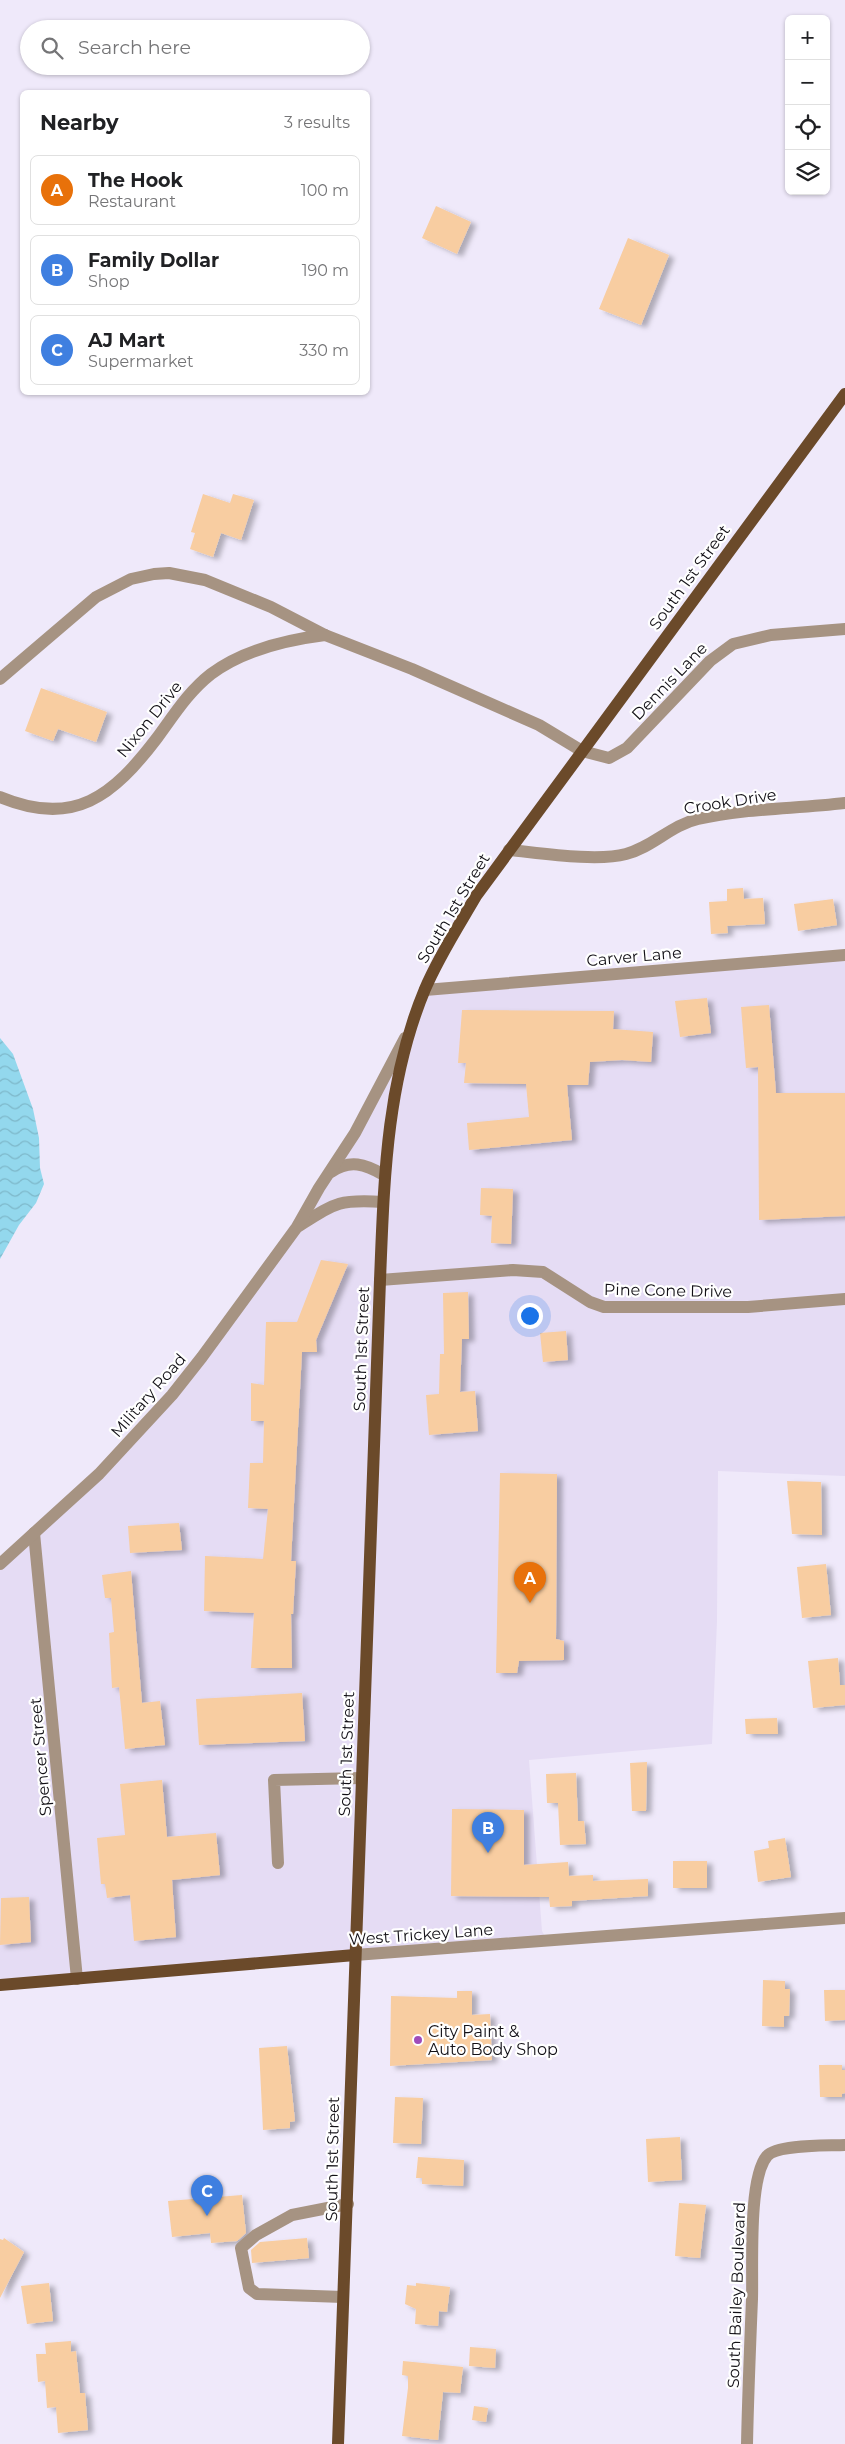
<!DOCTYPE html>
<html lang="en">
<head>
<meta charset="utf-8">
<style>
  body { margin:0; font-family:Montserrat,sans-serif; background:#f2f2f2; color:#202124 }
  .controls { position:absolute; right:15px; top:15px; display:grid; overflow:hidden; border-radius:8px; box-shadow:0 1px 4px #0004 }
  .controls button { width:45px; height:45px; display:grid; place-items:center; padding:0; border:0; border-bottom:1px solid #e0e0e0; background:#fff; color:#202124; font:25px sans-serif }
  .you { position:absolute; left:529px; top:1315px; width:18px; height:18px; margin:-12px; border:4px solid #fff; border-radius:50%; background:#1a73e8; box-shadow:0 0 0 8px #1a73e833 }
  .badge { display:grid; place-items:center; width:32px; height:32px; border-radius:50%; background:#ea580c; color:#fff; font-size:16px; font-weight:700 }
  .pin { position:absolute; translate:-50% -41px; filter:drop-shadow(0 1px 2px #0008) }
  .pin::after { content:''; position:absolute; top:26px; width:18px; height:15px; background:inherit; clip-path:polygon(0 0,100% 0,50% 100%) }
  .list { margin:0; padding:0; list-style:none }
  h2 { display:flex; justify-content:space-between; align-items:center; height:65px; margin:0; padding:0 20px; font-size:21px }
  h2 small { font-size:16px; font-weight:400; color:#757577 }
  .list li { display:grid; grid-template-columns:32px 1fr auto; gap:15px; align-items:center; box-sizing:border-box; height:70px; margin:0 10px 10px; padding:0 10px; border:1px solid #e0e0e0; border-radius:8px }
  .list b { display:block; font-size:19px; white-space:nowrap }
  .list p { margin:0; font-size:16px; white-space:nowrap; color:#757577 }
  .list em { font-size:16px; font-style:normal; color:#757577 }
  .icon { flex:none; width:28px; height:28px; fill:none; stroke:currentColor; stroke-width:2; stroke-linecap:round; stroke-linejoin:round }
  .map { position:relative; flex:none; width:845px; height:2444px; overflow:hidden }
  .search { position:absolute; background:#fff; box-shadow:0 1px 4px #0004; left:20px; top:20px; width:350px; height:55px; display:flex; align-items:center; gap:12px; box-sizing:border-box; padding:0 18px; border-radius:28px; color:#757577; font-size:19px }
  .panel { position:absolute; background:#fff; box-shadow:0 1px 4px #0004; left:20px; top:90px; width:350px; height:305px; border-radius:8px }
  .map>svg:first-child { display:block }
</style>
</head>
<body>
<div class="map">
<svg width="845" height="2444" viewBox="0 0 845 2444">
  <defs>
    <pattern id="water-waves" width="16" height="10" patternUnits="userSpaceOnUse" patternTransform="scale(1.25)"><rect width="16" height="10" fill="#93d8ed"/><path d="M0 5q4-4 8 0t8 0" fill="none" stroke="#7eb8ca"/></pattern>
    <filter id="shadow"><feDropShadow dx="5.5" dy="3" stdDeviation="2.5" flood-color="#0004"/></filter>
  </defs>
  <rect width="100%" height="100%" fill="#efe9fa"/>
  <path fill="#e5dcf4" d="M845 955V1476L718 1471 717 1621 712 1744 529 1760 542 1931 547 1940 0 1985V1563L172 1395 355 1133 425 990Z"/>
  <path fill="url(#water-waves)" d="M0 1038 13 1054 33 1109 39 1138 40 1168 44 1184 36 1203 19 1225 0 1259Z"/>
  <g fill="#f8cda1" filter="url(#shadow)">
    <path d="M436 206 471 222 457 254 422 238Z"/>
    <path d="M628 238 669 255 641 325 599 309Z"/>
    <path d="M203 494 230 503 233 494 254 500 241 540 221 533 213 557 190 549 195 533 191 532Z"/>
    <path d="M41 688 107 712 96 742 58 729 53 741 25 731Z"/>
    <path d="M743 888 744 899 763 898 765 924 727 926 728 933 711 934 709 902 727 901V889Z"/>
    <path d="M833 899 837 925 798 931 794 904Z"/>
    <path d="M707 998 711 1033 680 1037 675 1001Z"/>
    <path d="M769 1005 776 1093H845V1216L759 1220 758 1067 746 1068 741 1007Z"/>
    <path d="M462 1010 614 1011 613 1029 653 1032 651 1062 622 1060 590 1062 588 1085H567L572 1140 469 1150 467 1123 529 1117 526 1084 464 1083 466 1063H458Z"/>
    <path d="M481 1188 513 1189 511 1244 491 1243 492 1216 480 1215Z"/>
    <path d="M321 1260 348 1264 316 1340 317 1352H302L291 1561H296L293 1614H291L292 1668H251L254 1613 204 1611 205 1556 263 1559 268 1509 248 1508 250 1463H263L264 1421H251V1383L264 1385 266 1322H297Z"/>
    <path d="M468 1292 469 1339H462L460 1392 475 1391 478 1431 429 1435 426 1395 439 1394 440 1354H444L443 1293Z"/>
    <path d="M566 1331 568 1360 543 1362 540 1333Z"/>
    <path d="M500 1473 557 1474 556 1639 564 1641V1660L519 1661 517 1673H496Z"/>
    <path d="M787 1481 821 1482 822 1535 792 1534Z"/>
    <path d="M179 1523 182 1550 130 1553 128 1526Z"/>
    <path d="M826 1564 831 1615 802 1618 797 1567Z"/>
    <path d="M131 1571 142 1703 160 1701 165 1745 125 1749 119 1687 112 1688 109 1633 114 1632 111 1598H105L102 1575Z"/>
    <path d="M838 1658 840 1685H845V1705L813 1708 808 1661Z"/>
    <path d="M302 1693 305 1741 199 1745 196 1699Z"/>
    <path d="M777 1718 778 1734H746L745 1719Z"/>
    <path d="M647 1762 646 1811H632L630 1763Z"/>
    <path d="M576 1773 578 1821H584L586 1844 560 1845 558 1803H547L546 1774Z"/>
    <path d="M162 1780 167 1837 216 1833 220 1875 172 1880 176 1937 134 1941 130 1895 107 1898 105 1884H101L97 1838 125 1835 120 1784Z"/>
    <path d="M452 1809 524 1810V1865L568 1862 569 1876 593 1875V1881L648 1879V1896L572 1901V1906L550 1907 549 1897 451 1896Z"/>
    <path d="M785 1838 791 1877 758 1882 754 1851 769 1848 768 1841Z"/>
    <rect x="673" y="1861" width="34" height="27"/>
    <path d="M29 1897 31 1942 0 1945 1 1898Z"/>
    <path d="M763 1980 785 1981V1989H790L789 2016H784V2027L762 2026Z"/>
    <path d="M824 1990H845V2020L825 2021Z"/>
    <path d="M457 1991H472V2015L490 2014 492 2060 390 2066 391 1996 457 1998Z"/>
    <path d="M287 2046 295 2121 290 2122V2128L263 2130 259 2048Z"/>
    <path d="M819 2065H842V2070H845V2093L842 2094V2097H820Z"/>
    <path d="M395 2097 423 2098 421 2144 393 2143Z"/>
    <path d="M680 2137 682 2180 648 2182 646 2139Z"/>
    <path d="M418 2157 464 2160 463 2186 422 2184V2178H416Z"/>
    <path d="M242 2195 246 2233 237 2241 211 2243 210 2233 172 2237 168 2201Z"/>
    <path d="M679 2203 706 2205 700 2258 675 2256Z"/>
    <path d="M4 2238 24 2252 0 2298V2239L3 2240Z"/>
    <path d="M307 2238 309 2258 252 2263 251 2250 260 2242Z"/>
    <path d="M49 2283 53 2321 27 2324 21 2286Z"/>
    <path d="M416 2283 450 2287 447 2312 439 2311 438 2326 415 2324 416 2309 405 2304 407 2285 416 2286Z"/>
    <path d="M71 2341V2352L76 2351 80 2393H85L88 2430 58 2433 56 2407 47 2408 45 2381 38 2382 36 2354H46L45 2343Z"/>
    <path d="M470 2347 496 2349 495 2368 469 2366Z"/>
    <path d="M403 2361 463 2367 460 2393 443 2392 438 2440 402 2436 408 2388V2376L402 2375Z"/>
    <path d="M474 2406 488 2408 486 2422 472 2420Z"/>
  </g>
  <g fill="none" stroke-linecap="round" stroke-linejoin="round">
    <g stroke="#a69382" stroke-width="12">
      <path d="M0 679 96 597 131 579 154 574 169 573 205 580 271 607 325 635 412 669 539 725 582 751 609 758 627 748 710 661 733 644 771 635 845 629"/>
      <path d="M0 797C74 828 113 796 157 738 174 715 188 692 211 674 243 650 285 640 325 635"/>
      <path d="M509 850C540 853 597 862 626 854 653 847 671 825 698 819 746 808 796 809 845 803"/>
      <path d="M425 990 845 955"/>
      <path d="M331 1172C350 1159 365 1164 384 1175"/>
      <path d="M299 1226C335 1203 339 1199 383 1202"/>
      <path d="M380 1280 513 1270 543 1272 590 1302 604 1307H748L845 1299"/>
      <path d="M34 1533 77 1979"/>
      <path d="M0 1564 99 1474 172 1395 202 1357 297 1227 319 1188 355 1133 405 1038"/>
      <path d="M278 1863 274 1780 361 1778"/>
      <path d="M355 1955 845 1918"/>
      <path d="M343 2297 257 2294 249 2288 241 2248 256 2235 292 2215 348 2204"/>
      <path d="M747 2444C748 2396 750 2347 752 2299 753 2268 748 2178 767 2156 778 2144 828 2146 845 2145"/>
    </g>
    <g stroke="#6b4a2a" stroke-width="12">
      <path d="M0 1985 355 1955"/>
      <path d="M338 2444 380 1280C384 1181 386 1082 425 989 439 956 458 927 476 896L845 394"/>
    </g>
  </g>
  <circle fill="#a04cba" stroke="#fff" stroke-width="2" cx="418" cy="2040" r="5"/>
  <g text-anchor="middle" stroke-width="4.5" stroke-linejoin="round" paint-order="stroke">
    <g font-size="16" fill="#121016" stroke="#fff">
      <text transform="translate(689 577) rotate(-54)" y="6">South 1st Street</text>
      <text transform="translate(669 681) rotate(-46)" y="6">Dennis Lane</text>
      <text transform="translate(149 719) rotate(-51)" y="6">Nixon Drive</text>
      <text transform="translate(730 801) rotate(-9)" y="6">Crook Drive</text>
      <text transform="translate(453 908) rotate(-59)" y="6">South 1st Street</text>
      <text transform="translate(634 956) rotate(-5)" y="6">Carver Lane</text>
      <text transform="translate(668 1290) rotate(1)" y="6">Pine Cone Drive</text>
      <text transform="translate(361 1349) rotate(-88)" y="6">South 1st Street</text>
      <text transform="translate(148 1395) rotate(-49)" y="6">Military Road</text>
      <text transform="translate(346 1754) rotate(-88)" y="6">South 1st Street</text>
      <text transform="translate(40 1757) rotate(-95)" y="6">Spencer Street</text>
      <text transform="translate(421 1934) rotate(-4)" y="6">West Trickey Lane</text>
      <text transform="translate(332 2159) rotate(-89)" y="6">South 1st Street</text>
      <text transform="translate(736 2295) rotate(-88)" y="6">South Bailey Boulevard</text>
    </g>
    <g font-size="16" fill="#121016" stroke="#fff" text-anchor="start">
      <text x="428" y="2037">City Paint &amp;<tspan x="428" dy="18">Auto Body Shop</tspan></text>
    </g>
  </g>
</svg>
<div class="controls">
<button>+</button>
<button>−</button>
<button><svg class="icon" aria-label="locate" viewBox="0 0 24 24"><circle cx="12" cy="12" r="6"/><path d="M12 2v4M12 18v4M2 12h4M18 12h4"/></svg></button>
<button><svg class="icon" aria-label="layers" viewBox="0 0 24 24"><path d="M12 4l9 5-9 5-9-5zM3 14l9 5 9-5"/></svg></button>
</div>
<div class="you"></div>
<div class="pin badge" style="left:530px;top:1603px;background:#e8710a">A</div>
<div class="pin badge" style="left:488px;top:1853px;background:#3f7fe0">B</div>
<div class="pin badge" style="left:207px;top:2216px;background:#3f7fe0">C</div>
<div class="search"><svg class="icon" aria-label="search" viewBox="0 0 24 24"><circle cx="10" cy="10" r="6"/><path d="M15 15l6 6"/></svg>Search here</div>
<section class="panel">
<h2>Nearby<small>3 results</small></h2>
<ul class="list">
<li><span class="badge" style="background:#e8710a">A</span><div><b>The Hook</b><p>Restaurant</p></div><em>100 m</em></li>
<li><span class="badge" style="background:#3f7fe0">B</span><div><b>Family Dollar</b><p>Shop</p></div><em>190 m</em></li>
<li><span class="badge" style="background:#3f7fe0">C</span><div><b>AJ Mart</b><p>Supermarket</p></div><em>330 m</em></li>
</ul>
</section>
</div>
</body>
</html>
